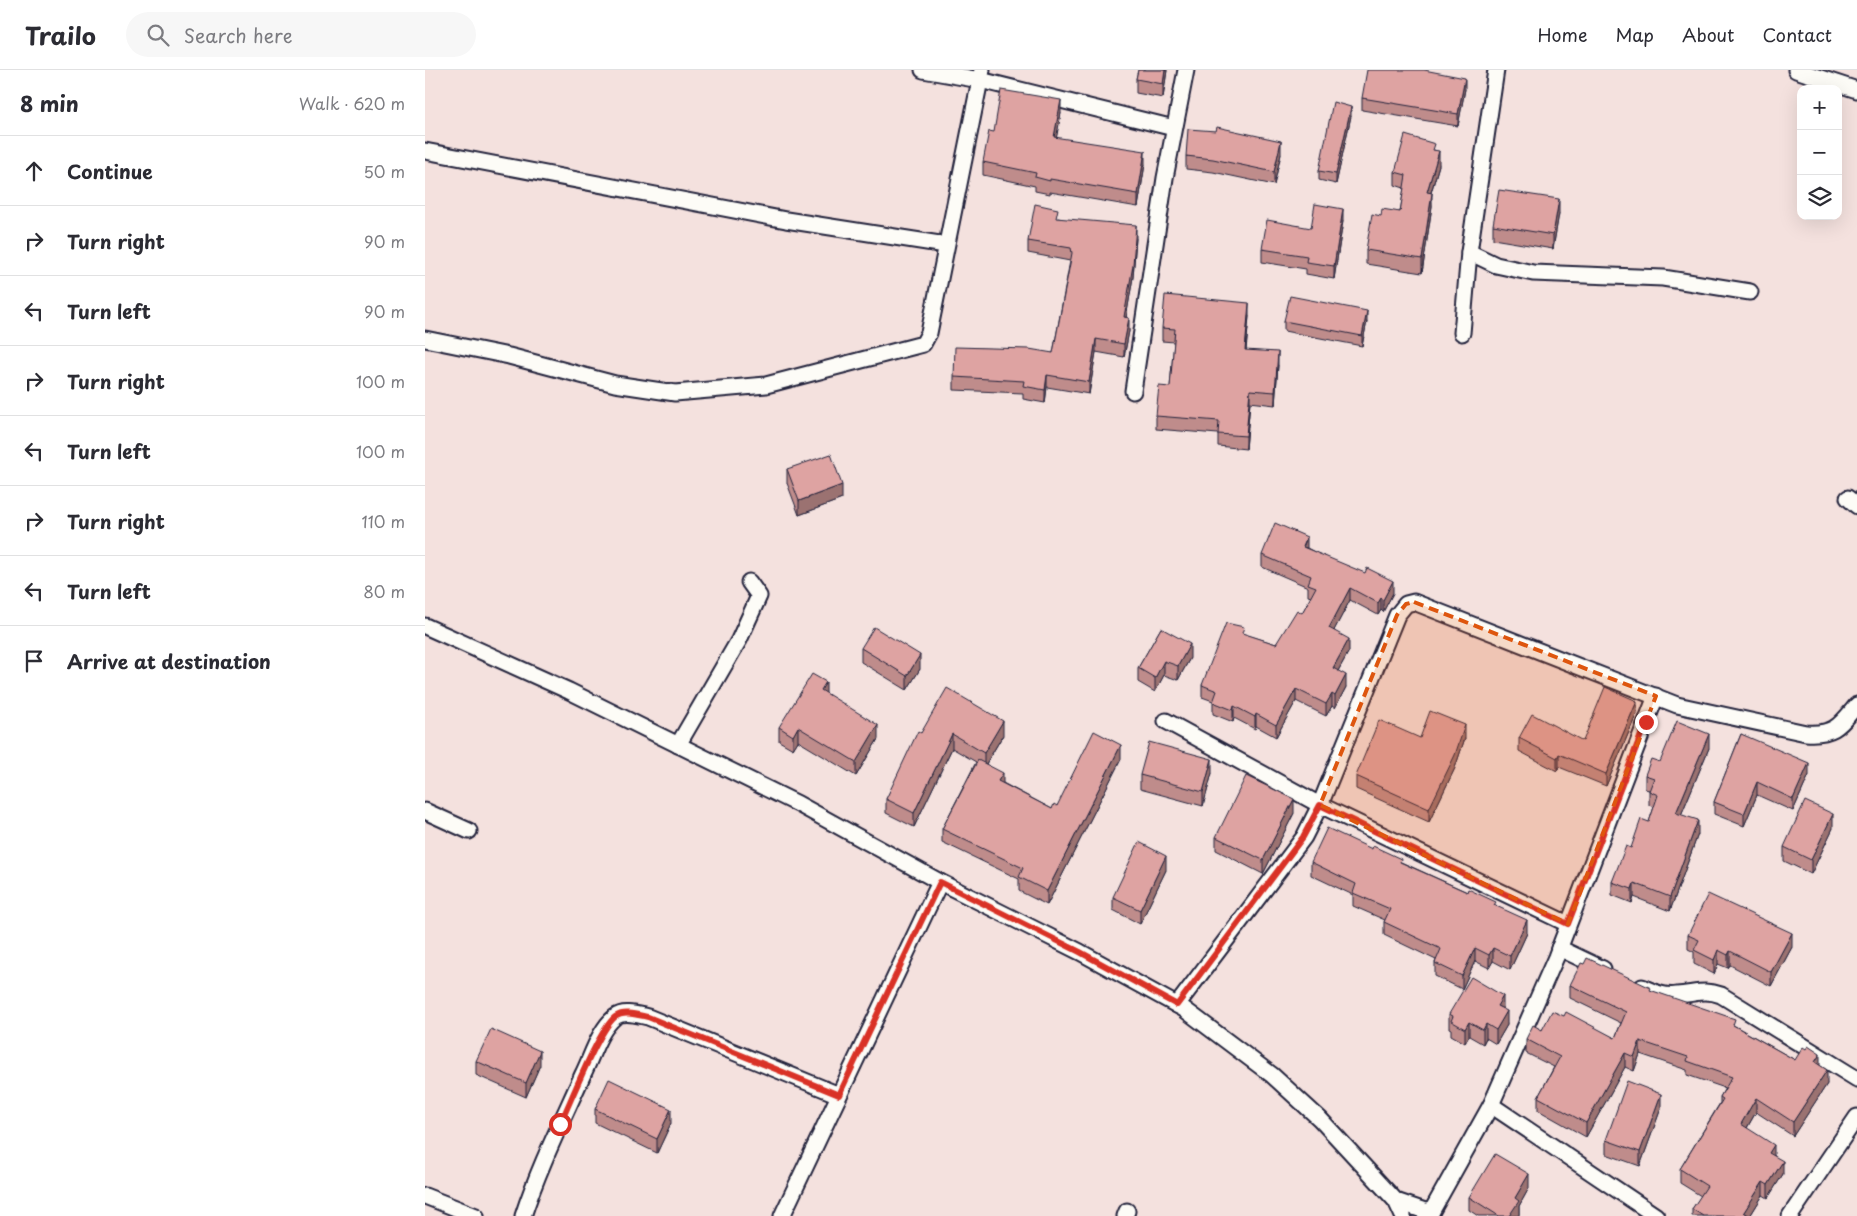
<!DOCTYPE html>
<html lang="en">
<head>
<meta charset="utf-8">
<style>
  body { margin:0; font-family:"Playpen Sans",sans-serif; background:#f7f7f7; color:#2b2b33 }
  .controls { position:absolute; right:15px; top:15px; display:grid; overflow:hidden; border-radius:10px; box-shadow:0 5px 20px #0002 }
  .controls button { width:45px; height:45px; display:grid; place-items:center; padding:0; border:0; border-bottom:1px solid #e1e1e2; background:#fff; color:#2b2b33; font:25px sans-serif }
  .stop { position:absolute; width:15px; height:15px; margin:-11px; border:4px solid #d93025; border-radius:50%; background:#fff }
  .stop.end { background:#d93025; border-color:#fff; box-shadow:0 1px 5px #0008 }
  .list { margin:0; padding:0; list-style:none }
  h2 { display:flex; justify-content:space-between; align-items:center; height:65px; margin:0; padding:0 20px; font-size:21px }
  h2 small { font-size:16px; font-weight:400; color:#7c7c81 }
  .list li { display:grid; grid-template-columns:32px 1fr auto; gap:15px; align-items:center; box-sizing:border-box; height:70px; padding:0 20px; border-top:1px solid #e1e1e2 }
  .list b { display:block; font-size:19px; white-space:nowrap }
  .list em { font-size:16px; font-style:normal; color:#7c7c81 }
  .icon { flex:none; width:28px; height:28px; fill:none; stroke:currentColor; stroke-width:2; stroke-linecap:round; stroke-linejoin:round }
  .map { position:relative; flex:none; width:1432px; height:1146px; overflow:hidden }
  header { display:flex; align-items:center; gap:30px; box-sizing:border-box; height:70px; padding:0 25px; background:#fff; border-bottom:1px solid #e1e1e2 }
  header strong { font-size:24px }
  nav { display:flex; gap:28px; margin-inline-start:auto; font-size:18px }
  .search { width:350px; height:45px; background:#f7f7f7; display:flex; align-items:center; gap:12px; box-sizing:border-box; padding:0 18px; border-radius:28px; color:#7c7c81; font-size:19px }
  main { display:flex }
  aside { flex:1; background:#fff }
  .map>svg:first-child { display:block }
</style>
</head>
<body>
<header>
<strong>Trailo</strong>
<div class="search"><svg class="icon" aria-label="search" viewBox="0 0 24 24"><circle cx="10" cy="10" r="6"/><path d="M15 15l6 6"/></svg>Search here</div>
<nav><a>Home</a><a>Map</a><a>About</a><a>Contact</a></nav>
</header>
<main>
<aside>
<h2>8 min<small>Walk · 620 m</small></h2>
<ul class="list">
<li><svg class="icon" aria-label="ahead" viewBox="0 0 24 24"><path d="M12 20V5M6 11l6-6 6 6"/></svg><div><b>Continue</b></div><em>50 m</em></li>
<li><svg class="icon" aria-label="right" viewBox="0 0 24 24"><path d="M7 20v-9h11M14 6l5 5-5 5"/></svg><div><b>Turn right</b></div><em>90 m</em></li>
<li><svg class="icon" aria-label="left" viewBox="0 0 24 24"><path d="M17 20v-9H6M10 6l-5 5 5 5"/></svg><div><b>Turn left</b></div><em>90 m</em></li>
<li><svg class="icon" aria-label="right" viewBox="0 0 24 24"><path d="M7 20v-9h11M14 6l5 5-5 5"/></svg><div><b>Turn right</b></div><em>100 m</em></li>
<li><svg class="icon" aria-label="left" viewBox="0 0 24 24"><path d="M17 20v-9H6M10 6l-5 5 5 5"/></svg><div><b>Turn left</b></div><em>100 m</em></li>
<li><svg class="icon" aria-label="right" viewBox="0 0 24 24"><path d="M7 20v-9h11M14 6l5 5-5 5"/></svg><div><b>Turn right</b></div><em>110 m</em></li>
<li><svg class="icon" aria-label="left" viewBox="0 0 24 24"><path d="M17 20v-9H6M10 6l-5 5 5 5"/></svg><div><b>Turn left</b></div><em>80 m</em></li>
<li><svg class="icon" aria-label="arrive" viewBox="0 0 24 24"><path d="M6 21V4h12l-3 4 3 4H6"/></svg><div><b>Arrive at destination</b></div></li>
</ul>
</aside>
<div class="map">
<svg width="1432" height="1146" viewBox="0 0 1432 1146">
  <rect width="100%" height="100%" fill="#f4e1de"/>
  <filter id="ink" filterUnits="userSpaceOnUse"><feTurbulence type="fractalNoise" baseFrequency=".02" numOctaves="2"/><feDisplacementMap in="SourceGraphic" scale="10" xChannelSelector="R" yChannelSelector="G"/><feConvolveMatrix kernelMatrix="1 2 1 2 8 2 1 2 1" color-interpolation-filters="sRGB"/></filter>
  <g filter="url(#ink)">
    <g fill="none" stroke-linecap="round" stroke-linejoin="round">
      <defs>
        <g id="minor">
          <path d="M498 0 555 10 749 58"/>
          <path d="M1371 0 1432 20"/>
          <path d="M0 81 361 150 521 175"/>
          <path d="M1044 182 1071 195 1108 203 1238 208 1325 222"/>
          <path d="M1037 263 1044 182 1071 0"/>
          <path d="M0 269 84 286 190 314 250 323 341 315 498 274 504 263 557 0"/>
          <path d="M708 321 740 108 761 0"/>
          <path d="M1423 428 1432 436"/>
          <path d="M0 556 144 621 373 734 515 812 655 882 759 939 847 1005 895 1049 971 1131 978 1146"/>
          <path d="M741 651 895 735 1143 854"/>
          <path d="M253 675 314 570 334 526 324 512"/>
          <path d="M0 741 44 761"/>
          <path d="M1134 878 1178 899"/>
          <path d="M1217 917C1229 922 1240 927 1252 925 1269 924 1280 919 1296 925L1432 1009"/>
          <path d="M752 935 879 767 895 735 972 545 981 534 989 532 1252 635 1381 663C1410 665 1415 655 1432 635"/>
          <path d="M1066 1035 1231 1146"/>
          <path d="M0 1126 51 1146"/>
          <path d="M971 1131 1006 1143"/>
          <path d="M98 1146C114 1097 137 1051 158 1004 167 986 174 960 190 947 199 940 213 945 223 947L414 1025"/>
          <path d="M357 1146 515 812"/>
          <path d="M700 1146 702 1141"/>
          <path d="M1004 1146 1066 1035 1131 887 1231 626"/>
          <path d="M1365 1146 1432 1047"/>
        </g>
      </defs>
      <use href="#minor" stroke="#22223b" stroke-width="19"/>
      <use href="#minor" stroke="#fdfcf7" stroke-width="15"/>
    </g>
    <g fill="#bf8c8b" stroke="#22223b">
      <path d="M713 0H742L738 28 711 23V9Z"/>
      <path d="M1040 19 1033 56 937 40V28Z"/>
      <path d="M636 43 631 68 720 94 713 137 625 122V124L610 121V116L558 105V92Z"/>
      <path d="M926 46 911 114 894 110V101Z"/>
      <path d="M1010 80 1014 95 1006 123 1007 136 997 203 941 194V180L956 146 975 142 979 118 970 115V102Z"/>
      <path d="M856 84 849 115 788 102 761 99V86Z"/>
      <path d="M1134 143 1128 179 1068 169V155Z"/>
      <path d="M633 148 711 168 708 207 701 248 704 261 699 287 671 282 664 324 622 317 620 333 598 329V323L529 320V307L628 283 645 191 603 183V171Z"/>
      <path d="M918 151 909 209 881 204V199L837 192V179L886 158Z"/>
      <path d="M824 246 821 280 853 295 850 335 825 332 821 379 793 376V364L731 359V346L745 317 749 272 737 271V258Z"/>
      <path d="M859 251H942L937 276 859 261Z"/>
      <path d="M362 399 417 429 374 445 362 413Z"/>
      <path d="M882 478 968 523 958 542 956 540 953 545 925 530 909 560 924 581 913 601 921 617 910 638 907 636 901 646 871 631 851 667 831 656 830 659 809 648 808 652 788 644V631L777 627V615L819 564 851 574 877 543 886 527 883 526V517L837 497V485Z"/>
      <path d="M736 558 765 588 753 610 739 605 730 622 713 612V598Z"/>
      <path d="M436 578 495 599 482 620 436 592Z"/>
      <path d="M401 623 453 669 431 706 373 671 368 679 354 671V657Z"/>
      <path d="M1212 643 1181 716 1134 697 1132 701 1094 681V668L1158 671Z"/>
      <path d="M496 663 578 665 561 694 578 713 627 739 696 689 622 835 594 821V809L517 772V759L551 692 527 678 489 757 461 743V729Z"/>
      <path d="M1316 664 1384 705 1368 741 1332 725 1319 756 1289 744V732Z"/>
      <path d="M995 668H1040L1030 698 1004 752 931 719V706Z"/>
      <path d="M1284 678 1256 745 1273 764 1245 841 1209 827 1207 833 1187 825V812L1206 778 1224 752 1229 737 1224 735V720L1220 719V705L1235 692Z"/>
      <path d="M787 703 778 736 715 719V705Z"/>
      <path d="M869 743 838 804 791 780V767Z"/>
      <path d="M1408 758 1386 804 1359 791V777Z"/>
      <path d="M886 792H976L1071 835 1102 863 1085 900 1068 891 1064 898 1050 891 1037 919 1010 906V893L1011 890 959 865V852L960 850 928 836V825L886 805Z"/>
      <path d="M741 800 715 854 688 840V827Z"/>
      <path d="M1263 865 1367 877 1346 916 1305 895 1303 898 1293 894 1289 904 1269 894V882L1263 879Z"/>
      <path d="M1145 915 1226 921 1310 956 1370 990 1395 995 1402 1014 1368 1066 1331 1042 1322 1058 1349 1085 1358 1104 1343 1128 1338 1125 1325 1146H1267V1139L1276 1126 1255 1113V1099L1295 1033V1027L1300 1018 1262 1005V1000L1215 984 1209 1001 1200 997 1161 1067 1113 1040V1027L1129 997 1101 983V969L1139 946 1190 968 1196 953 1145 928Z"/>
      <path d="M1078 939 1082 955 1071 974 1061 968 1058 974 1044 966 1040 973 1026 965V959L1024 958V944Z"/>
      <path d="M51 991 115 995 101 1027 51 1005Z"/>
      <path d="M1236 1038 1215 1096 1181 1084V1070Z"/>
      <path d="M170 1039 246 1053 232 1083 170 1053Z"/>
      <path d="M1104 1118 1094 1136V1145L1093 1146H1053L1044 1140V1127Z"/>
    </g>
    <g fill="#9b7271" stroke="#22223b">
      <path d="M740 0H742L738 28V14Z"/>
      <path d="M1040 8V19L1033 56V44Z"/>
      <path d="M636 30V43L629 81V67Z"/>
      <path d="M926 37V46L911 114V104Z"/>
      <path d="M856 71V84L849 115V102Z"/>
      <path d="M720 81V94L713 137V124Z"/>
      <path d="M1014 81V95L1002 136V122Z"/>
      <path d="M1007 123V136L997 203V189Z"/>
      <path d="M1134 129V143L1128 179V165Z"/>
      <path d="M918 139V151L909 209V196Z"/>
      <path d="M711 155V168L708 207 699 260V247Z"/>
      <path d="M824 233V246L820 292V280Z"/>
      <path d="M942 241V251L937 276V266Z"/>
      <path d="M704 248V261L699 287V274Z"/>
      <path d="M671 269V282L664 324V312Z"/>
      <path d="M853 282V295L850 335V322Z"/>
      <path d="M622 305V317L620 333V320Z"/>
      <path d="M825 320V332L821 379V366Z"/>
      <path d="M417 415V429L374 445V431Z"/>
      <path d="M882 467V478L878 477Z"/>
      <path d="M968 511V523L958 542V530Z"/>
      <path d="M925 518V530L904 570V558Z"/>
      <path d="M956 528V540L953 545V533Z"/>
      <path d="M924 569V581L908 610V598Z"/>
      <path d="M765 574V588L753 610V596Z"/>
      <path d="M495 585V599L482 620V606Z"/>
      <path d="M739 591V605L730 622V608Z"/>
      <path d="M921 605V617L910 638V626Z"/>
      <path d="M401 612V626L396 620Z"/>
      <path d="M871 619V631L851 667V655Z"/>
      <path d="M907 624V636L901 646V634Z"/>
      <path d="M1212 631V643L1181 716V704Z"/>
      <path d="M809 636V648L808 652V640Z"/>
      <path d="M831 644V656L830 659V647Z"/>
      <path d="M578 651V665L559 697V683Z"/>
      <path d="M453 655V669L431 706V692Z"/>
      <path d="M1040 655V668L1030 698 1004 752V739Z"/>
      <path d="M373 657V671L368 679V666Z"/>
      <path d="M527 664V678L489 757V743Z"/>
      <path d="M1284 664V678L1251 757V743Z"/>
      <path d="M696 675V689L622 835V821Z"/>
      <path d="M1134 684V697L1132 701V688Z"/>
      <path d="M787 689V703L778 736V722Z"/>
      <path d="M1384 693V705L1368 741V729Z"/>
      <path d="M578 703V716L573 711Z"/>
      <path d="M1332 712V725L1319 756V744Z"/>
      <path d="M869 729V743L838 804V790Z"/>
      <path d="M1408 744V758L1386 804V790Z"/>
      <path d="M1273 750V764L1245 841V827Z"/>
      <path d="M741 786V800L715 854V840Z"/>
      <path d="M1209 813V827L1207 833V819Z"/>
      <path d="M1102 850V863L1085 900V886Z"/>
      <path d="M1367 863V877L1346 916V902Z"/>
      <path d="M1050 878V891L1037 919V906Z"/>
      <path d="M1068 878V891L1064 898V885Z"/>
      <path d="M1293 880V894L1289 904V890Z"/>
      <path d="M1305 881V895L1303 898V885Z"/>
      <path d="M1078 926V939L1072 936Z"/>
      <path d="M1082 941V955L1071 974V960Z"/>
      <path d="M1044 952V966L1040 973V959Z"/>
      <path d="M1061 954V968L1058 974V960Z"/>
      <path d="M1215 971V984L1209 1001V987Z"/>
      <path d="M115 981V995L101 1027V1013Z"/>
      <path d="M1200 983V997L1161 1067V1053Z"/>
      <path d="M1395 984V997L1390 992Z"/>
      <path d="M1402 1000V1014L1368 1066V1052Z"/>
      <path d="M1236 1024V1038L1215 1096V1082Z"/>
      <path d="M1331 1028V1042L1316 1068V1054Z"/>
      <path d="M246 1039V1053L232 1083V1069Z"/>
      <path d="M1349 1075V1089L1344 1083Z"/>
      <path d="M1358 1091V1104L1343 1128V1115Z"/>
      <path d="M1104 1104V1118L1094 1136V1145L1093 1146H1084L1090 1128Z"/>
      <path d="M1338 1112V1125L1325 1146 1319 1142Z"/>
    </g>
    <g fill="#dea3a2" stroke="#22223b">
      <path d="M713 0H740L738 14 711 9Z"/>
      <path d="M942 0H999L1040 8 1033 44 937 28Z"/>
      <path d="M576 20 636 30 629 67 720 81 713 124 625 109V111L610 107 611 103 558 92 564 61 569 62Z"/>
      <path d="M908 32 926 37 911 104 894 101Z"/>
      <path d="M792 57 856 71 849 102 788 89 761 86 763 59 791 61Z"/>
      <path d="M980 65 1010 74 1008 80 1014 81 1002 122 1007 123 997 189 941 180 947 144 956 146 957 139 975 142 981 105 970 102Z"/>
      <path d="M1074 120 1134 129 1128 165 1068 155Z"/>
      <path d="M610 134 633 139 631 148 711 155 708 195 699 247 704 248 699 274 671 269 664 312 622 305 620 320 598 316 599 311 529 307 530 277 604 279 628 283 647 183 646 178 603 171Z"/>
      <path d="M890 134 918 139 909 196 881 192 882 186 837 179 842 150 886 158Z"/>
      <path d="M740 225 824 233 820 280 853 282 850 322 825 320 821 366 793 364 794 351 731 346 734 316 745 317 750 259 737 258Z"/>
      <path d="M865 226 942 241 937 266 859 251Z"/>
      <path d="M406 384 417 415 374 431 362 399Z"/>
      <path d="M850 453 882 467 878 477 940 503 942 498 968 511 958 530 956 528 953 533 925 518 904 558 924 569 908 598 921 605 910 626 907 624 901 634 871 619 851 655 831 644 830 647 809 636 808 640 788 632 792 621 777 615 801 553 819 557 817 563 851 574 872 540 877 543 891 517 883 514 886 506 837 485Z"/>
      <path d="M449 557 495 585 482 606 436 578Z"/>
      <path d="M736 558 765 574 753 596 739 591 730 608 713 598Z"/>
      <path d="M387 604 401 612 396 620 453 655 431 692 373 657 368 666 354 657Z"/>
      <path d="M1180 617 1212 631 1181 704 1134 684 1132 688 1094 668 1107 644 1158 671Z"/>
      <path d="M522 618 578 651 559 683 527 664 489 743 461 729 493 661 496 663Z"/>
      <path d="M1005 641 1040 655 1030 685 1004 739 931 706 954 650 995 668Z"/>
      <path d="M1252 651 1284 664 1251 743 1273 750 1245 827 1209 813 1207 819 1187 812 1201 776 1206 778 1216 749 1224 752 1233 725 1224 721 1229 708 1220 705 1226 689 1235 692Z"/>
      <path d="M669 661 696 675 622 821 594 807 598 798 517 759 553 690 578 703 573 711 627 739 629 734 632 736Z"/>
      <path d="M1316 664 1384 693 1368 729 1332 712 1319 744 1289 732Z"/>
      <path d="M724 672 787 689 778 722 715 705Z"/>
      <path d="M821 706 869 729 838 790 791 767Z"/>
      <path d="M1380 731 1408 744 1386 790 1359 777Z"/>
      <path d="M902 758 947 779 948 776 976 789 975 792 1042 822 1043 819 1071 832 1069 835 1102 850 1085 886 1068 878 1064 885 1050 878 1037 906 1010 893 1016 879 959 852 965 839 928 823 931 814 886 792Z"/>
      <path d="M714 772 741 786 715 840 688 827Z"/>
      <path d="M1283 824 1367 863 1346 902 1305 881 1303 885 1293 880 1289 890 1269 880 1274 870 1263 865Z"/>
      <path d="M1162 888 1226 918 1225 920 1310 949 1308 955 1370 990 1378 977 1381 979 1383 976 1395 984 1390 992 1402 1000 1368 1052 1331 1028 1316 1054 1349 1075 1344 1083 1358 1091 1343 1115 1338 1112 1319 1142 1324 1146H1278L1267 1139 1282 1116 1255 1099 1298 1029 1295 1027 1307 1007 1262 991 1263 987 1215 971 1209 987 1200 983 1161 1053 1113 1027 1135 987 1101 969 1108 955 1117 960 1127 941 1139 946 1141 942 1190 968 1201 942 1145 915 1156 893 1159 894Z"/>
      <path d="M1046 907 1078 926 1072 936 1082 941 1071 960 1061 954 1058 960 1044 952 1040 959 1026 951 1028 946 1024 944Z"/>
      <path d="M66 959 115 981 101 1013 51 991Z"/>
      <path d="M184 1009 246 1039 232 1069 170 1039Z"/>
      <path d="M1202 1011 1236 1024 1215 1082 1181 1070Z"/>
      <path d="M1070 1084 1104 1104 1090 1128 1094 1131 1084 1146H1074L1044 1127Z"/>
    </g>
  </g>
  <g fill="none" stroke-linecap="round" stroke-linejoin="round" filter="url(#ink)">
    <path stroke="#d93025" stroke-width="6" d="M135 1054C146 1031 173 961 190 947 199 940 213 945 223 947L414 1025 515 812 655 882 752 935 878 767 895 735 1143 854 1221 652"/>
  </g>
  <path fill="#de560e" fill-opacity="0.2" stroke="#de560e" stroke-width="4" stroke-dasharray="10 6" stroke-linejoin="round" d="M989 532 1231 626 1143 854 895 735 972 545 981 534Z"/>
</svg>
<div class="controls">
<button>+</button>
<button>−</button>
<button><svg class="icon" aria-label="layers" viewBox="0 0 24 24"><path d="M12 4l9 5-9 5-9-5zM3 14l9 5 9-5"/></svg></button>
</div>
<div class="stop" style="left:135px;top:1054px"></div>
<div class="stop end" style="left:1221px;top:652px"></div>
</div>
</main>
</body>
</html>
